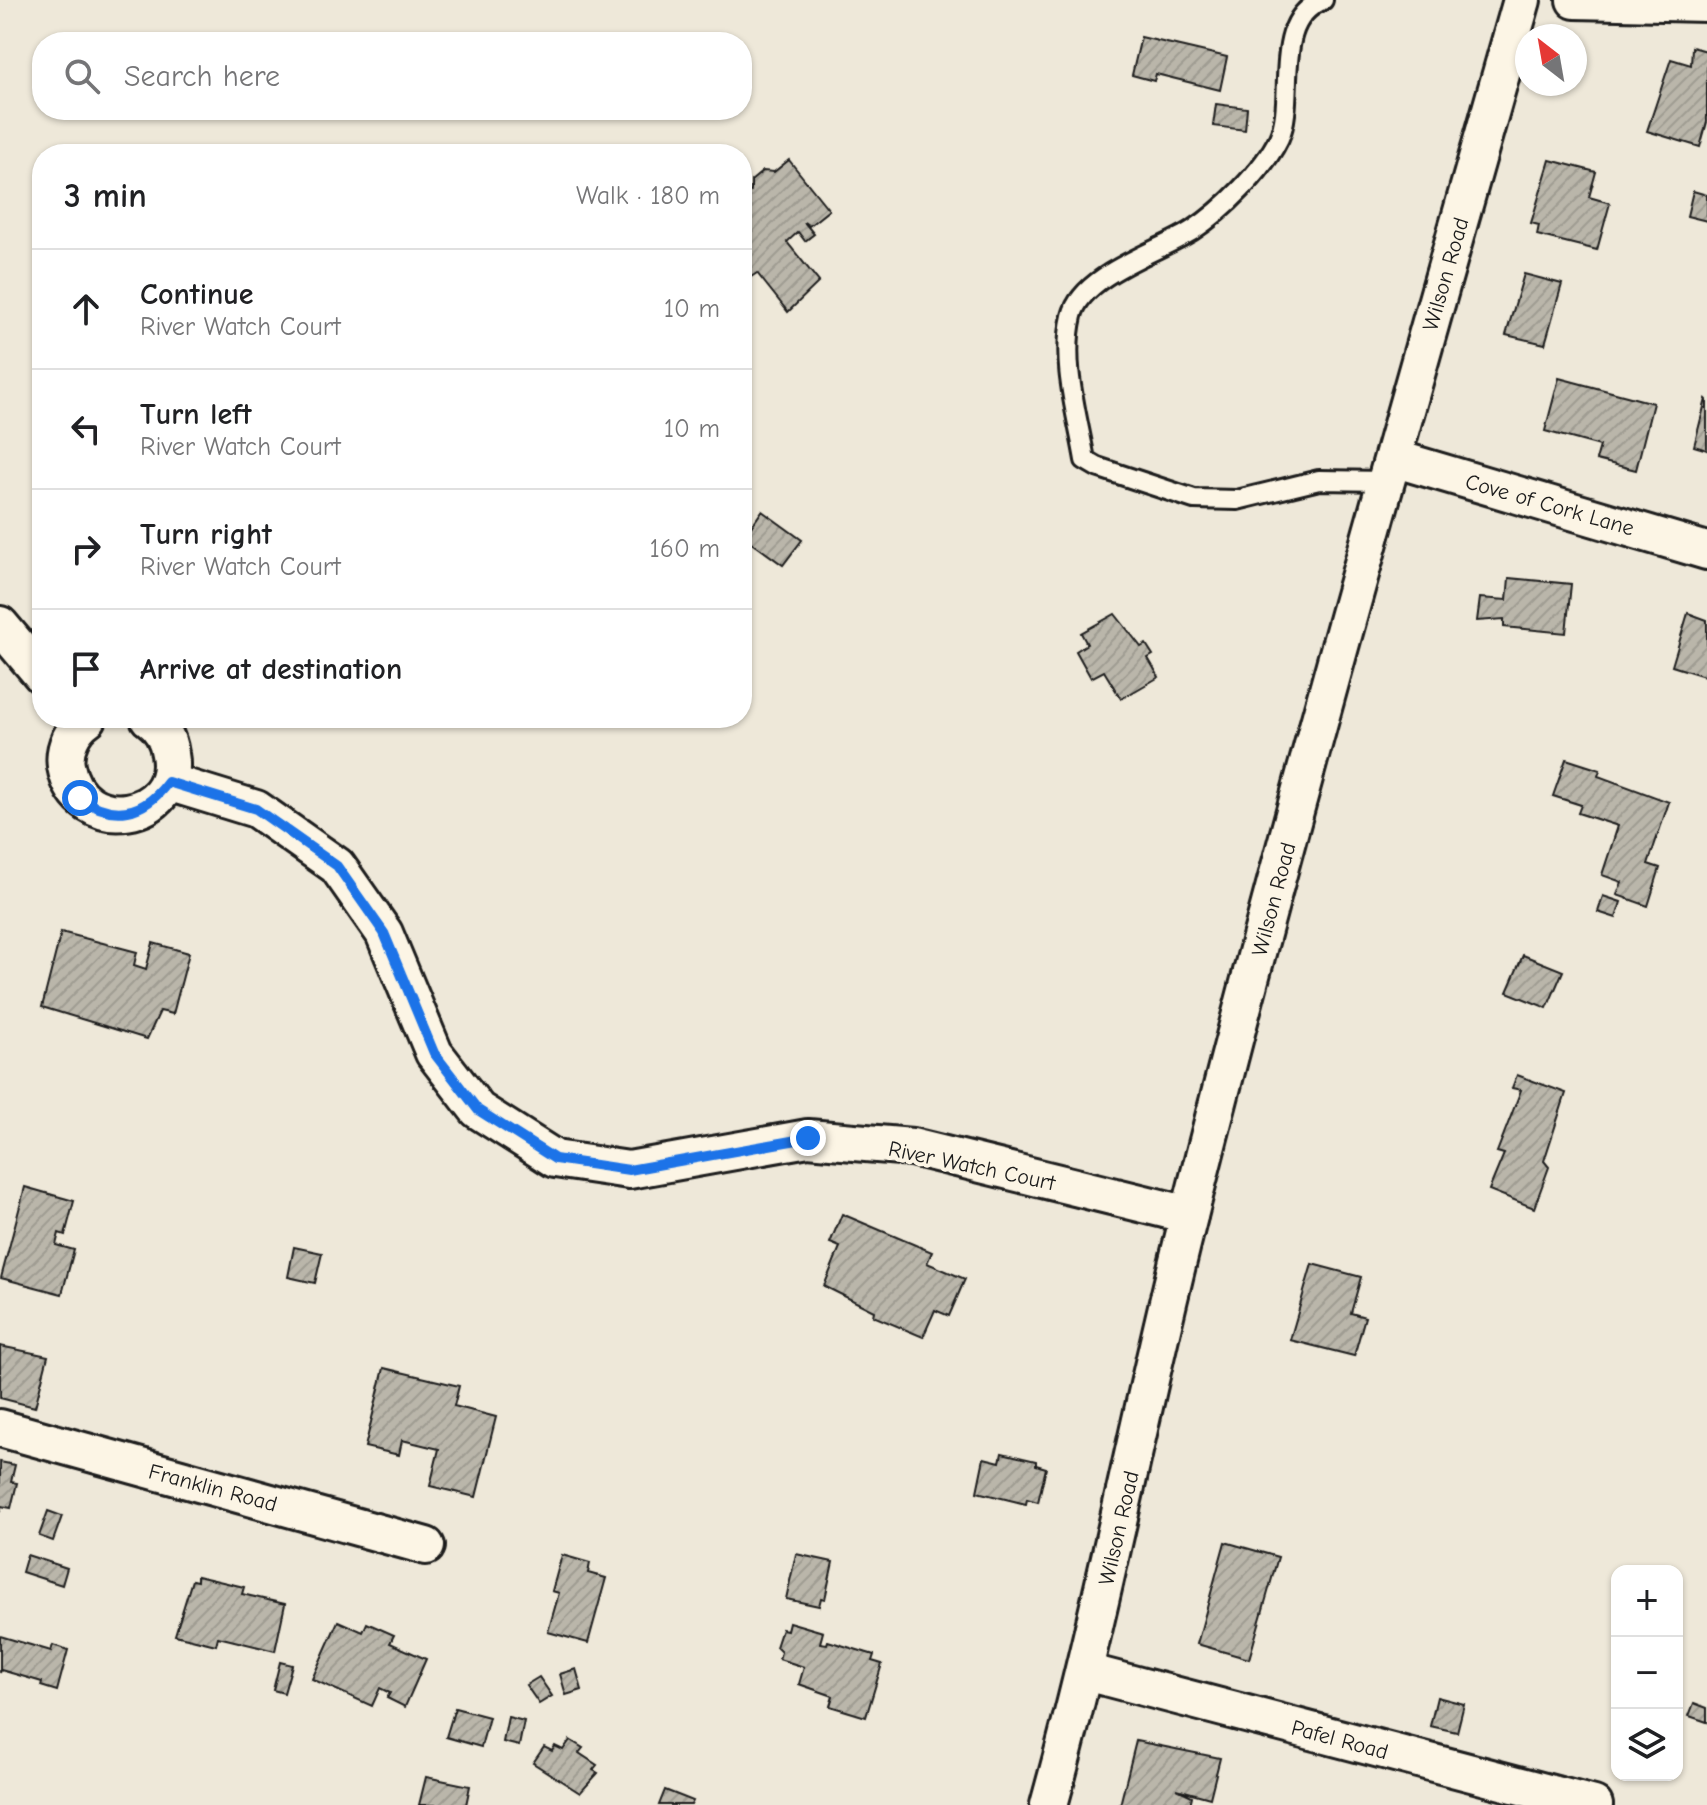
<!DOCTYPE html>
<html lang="en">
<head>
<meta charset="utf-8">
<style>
  body { margin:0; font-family:"Comic Neue",sans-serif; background:#f2f2f2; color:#202124 }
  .controls { position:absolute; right:24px; bottom:24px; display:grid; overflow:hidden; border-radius:16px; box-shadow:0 2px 6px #0004 }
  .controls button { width:72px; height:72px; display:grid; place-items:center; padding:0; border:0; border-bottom:2px solid #e0e0e0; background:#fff; color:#202124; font:40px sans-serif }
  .compass { position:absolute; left:1515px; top:24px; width:72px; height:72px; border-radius:50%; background:#fff; box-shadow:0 2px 6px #0004; rotate:329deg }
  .stop { position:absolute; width:24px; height:24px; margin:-18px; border:6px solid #1a73e8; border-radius:50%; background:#fff }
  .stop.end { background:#1a73e8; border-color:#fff; box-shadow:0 2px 8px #0008 }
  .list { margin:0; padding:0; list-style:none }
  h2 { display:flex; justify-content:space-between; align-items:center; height:104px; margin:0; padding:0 32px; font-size:34px }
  h2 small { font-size:26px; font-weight:400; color:#757577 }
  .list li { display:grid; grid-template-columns:52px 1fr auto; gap:24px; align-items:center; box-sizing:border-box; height:120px; padding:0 32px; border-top:2px solid #e0e0e0 }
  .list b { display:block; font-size:30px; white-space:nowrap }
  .list p { margin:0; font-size:26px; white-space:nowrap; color:#757577 }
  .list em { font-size:26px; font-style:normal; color:#757577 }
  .icon { flex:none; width:44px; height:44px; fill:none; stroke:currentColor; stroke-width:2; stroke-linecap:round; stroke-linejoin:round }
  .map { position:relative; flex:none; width:1707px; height:1805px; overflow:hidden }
  .search { position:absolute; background:#fff; box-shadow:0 2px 6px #0004; left:32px; top:32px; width:720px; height:88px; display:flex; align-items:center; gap:20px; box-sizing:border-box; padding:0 28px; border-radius:32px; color:#757577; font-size:30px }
  .panel { position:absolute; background:#fff; box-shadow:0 2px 6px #0004; left:32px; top:144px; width:720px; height:584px; border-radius:32px }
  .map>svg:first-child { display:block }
</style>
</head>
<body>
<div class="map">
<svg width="1707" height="1805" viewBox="0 0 1707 1805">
  <defs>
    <pattern id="building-hatch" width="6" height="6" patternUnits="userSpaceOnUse" patternTransform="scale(2)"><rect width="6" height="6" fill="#bab6aa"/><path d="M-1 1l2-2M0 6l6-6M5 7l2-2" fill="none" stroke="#9f9c92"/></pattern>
  </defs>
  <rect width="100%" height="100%" fill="#eee8d9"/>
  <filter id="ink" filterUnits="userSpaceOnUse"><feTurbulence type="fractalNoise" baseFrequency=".0125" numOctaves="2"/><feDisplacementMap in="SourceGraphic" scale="16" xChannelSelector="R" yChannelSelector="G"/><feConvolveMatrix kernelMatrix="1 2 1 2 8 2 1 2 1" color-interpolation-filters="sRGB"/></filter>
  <g filter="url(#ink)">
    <g fill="url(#building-hatch)" stroke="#1c1c1c" stroke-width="2">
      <path d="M1141 37 1227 57 1220 90 1156 74 1154 81 1132 75Z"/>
      <path d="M1692 47 1707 51V122L1700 147 1647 131 1671 59 1691 65Z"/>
      <path d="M1216 104 1247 108 1245 130 1213 126Z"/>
      <path d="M789 160 829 210 809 226 804 222 814 234 805 241 798 232 787 242 819 282 788 312 757 273 742 283V198L751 191V181L763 171 774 172Z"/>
      <path d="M1550 160 1596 172 1589 197 1610 203 1597 250 1537 235 1539 225 1531 223Z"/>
      <path d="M1693 191 1707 195V221L1687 216Z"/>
      <path d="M1524 274 1562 284 1545 344 1506 335Z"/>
      <path d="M1559 378 1653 403 1636 470 1596 460 1600 446 1545 431Z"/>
      <path d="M1706 399 1707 400V450L1694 446Z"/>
      <path d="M762 511 802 540 783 565 744 537Z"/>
      <path d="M1509 578 1571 584 1566 633 1504 627V619L1477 621 1480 598 1507 600Z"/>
      <path d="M1688 613 1707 620V677L1672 666Z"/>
      <path d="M1115 614 1141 647 1146 644 1153 655 1148 658 1159 677 1121 699 1104 671 1091 678 1076 651 1087 644 1081 633Z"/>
      <path d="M1566 759 1600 770 1598 776 1669 802 1648 864 1660 868 1648 906 1617 895 1622 882 1602 875 1618 826 1578 813 1581 805 1553 796Z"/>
      <path d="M1603 896 1621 902 1616 918 1598 912Z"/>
      <path d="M61 932 137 952 134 965 146 969 153 943 189 953 173 1014 160 1011 147 1039 42 1007Z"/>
      <path d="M1523 955 1563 971 1547 1008 1507 992Z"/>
      <path d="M1517 1075 1566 1093 1544 1161 1549 1167 1534 1208 1489 1190 1504 1154 1497 1152 1521 1090 1512 1088Z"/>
      <path d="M25 1187 74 1201 65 1235 59 1233 56 1245 74 1250 62 1294 1 1278Z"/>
      <path d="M842 1214 932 1252 927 1263 965 1279 949 1316 935 1310 923 1337 873 1316 874 1311 824 1286 840 1247 830 1243Z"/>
      <path d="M294 1247 322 1253 315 1283 288 1277Z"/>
      <path d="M1312 1264 1361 1277 1351 1313 1365 1317 1354 1356 1290 1340Z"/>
      <path d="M0 1346 48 1356 35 1407 0 1398Z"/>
      <path d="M384 1368 459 1386 454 1406 496 1417 476 1497 430 1486 439 1449 402 1440 399 1455 365 1447Z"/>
      <path d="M1002 1453 1036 1461V1465L1046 1468 1038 1502 1027 1499 1026 1504 977 1492 984 1458 1000 1462Z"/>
      <path d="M0 1462 15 1465 11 1482 17 1483 11 1508 1 1506 0 1512Z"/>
      <path d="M48 1511 62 1516 53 1541 39 1536Z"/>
      <path d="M1225 1542 1278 1557 1249 1659 1197 1644Z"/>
      <path d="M796 1554 833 1562 825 1599 821 1598 819 1606 786 1599Z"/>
      <path d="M27 1555 67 1568 62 1585 22 1572Z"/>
      <path d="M562 1555 590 1563 588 1573 606 1578 588 1643 548 1632 559 1593 552 1591Z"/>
      <path d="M197 1576 244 1587 242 1594 285 1604 275 1651 218 1637 216 1645 175 1635 192 1580 197 1581Z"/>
      <path d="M338 1621 363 1632 367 1623 394 1635 390 1643 426 1659 405 1707 387 1698 390 1693 380 1688 372 1706 312 1679Z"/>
      <path d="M789 1622 823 1632 820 1643 827 1644 828 1641 874 1655 872 1661 882 1664 866 1717 830 1706 833 1696 799 1684 804 1667 779 1659 781 1652 776 1647 782 1629 787 1630Z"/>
      <path d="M0 1636 51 1651 53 1645 68 1650 57 1691 41 1686 42 1682 1 1670 0 1673Z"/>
      <path d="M280 1662 292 1665 284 1693 273 1690Z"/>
      <path d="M576 1669 582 1690 566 1695 560 1674Z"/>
      <path d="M539 1677 552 1696 539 1704 526 1685Z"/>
      <path d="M1437 1697 1464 1704 1457 1732 1430 1726Z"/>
      <path d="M1694 1703 1707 1708V1722L1689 1716Z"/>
      <path d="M455 1708 489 1717 481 1747 446 1737Z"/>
      <path d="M508 1717 524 1721 519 1746 503 1742Z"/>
      <path d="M570 1740 583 1748 579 1753 597 1765 593 1770 598 1773 580 1793 533 1763 544 1747 552 1751 555 1746 563 1750Z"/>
      <path d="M1136 1741 1220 1758 1210 1798 1177 1789 1192 1796 1190 1805H1120Z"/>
      <path d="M426 1777 470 1786 466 1805H419Z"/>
      <path d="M665 1790 693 1801 691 1805H659Z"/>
    </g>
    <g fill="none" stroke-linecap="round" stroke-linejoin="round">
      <defs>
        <path id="service" d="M1323 0C1270 21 1297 98 1279 138 1264 170 1222 211 1193 230 1161 251 1082 274 1072 316 1061 363 1077 413 1085 460L1097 467 1194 499 1237 500 1319 480 1386 481"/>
        <g id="minor">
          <path d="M1575 0 1707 3"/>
          <path d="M1393 458 1707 551"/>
          <path d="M0 625 42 675"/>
          <path d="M88 718C73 728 63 748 66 766 79 839 182 819 170 754 168 739 162 727 149 718"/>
          <path d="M168 782 256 809 337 866 384 933 434 1053 478 1110 555 1159 629 1170 808 1138 912 1147 1189 1215"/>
          <path d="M0 1428 426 1546"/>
          <path d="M1086 1672 1594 1805"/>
          <path d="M1049 1805C1103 1609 1140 1409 1190 1212 1292 806 1408 403 1522 0"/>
        </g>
      </defs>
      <use href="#service" stroke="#1c1c1c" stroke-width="24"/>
      <use href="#minor" stroke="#1c1c1c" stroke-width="42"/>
      <use href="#service" stroke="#fcf5e5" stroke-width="18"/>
      <use href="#minor" stroke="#fcf5e5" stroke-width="36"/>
    </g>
  </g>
  <g fill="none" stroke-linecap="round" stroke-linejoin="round" filter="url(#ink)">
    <path stroke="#1a73e8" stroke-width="10" d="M80 798C114 821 144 815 168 782L256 809 337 866 384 933 434 1053 478 1110 555 1159 629 1170 808 1138"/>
  </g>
  <g text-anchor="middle" stroke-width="8" stroke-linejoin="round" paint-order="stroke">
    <g font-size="22" fill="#1c1c1c" stroke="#fcf5e5">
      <text transform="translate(1445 274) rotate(-74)" y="8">Wilson Road</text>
      <text transform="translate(1550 504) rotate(16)" y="8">Cove of Cork Lane</text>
      <text transform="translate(1273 899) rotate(-75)" y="8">Wilson Road</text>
      <text transform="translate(972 1165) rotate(12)" y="8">River Watch Court</text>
      <text transform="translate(213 1487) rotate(15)" y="8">Franklin Road</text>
      <text transform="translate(1118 1528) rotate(-77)" y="8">Wilson Road</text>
      <text transform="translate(1340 1739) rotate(15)" y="8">Pafel Road</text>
    </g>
  </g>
</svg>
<div class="controls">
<button>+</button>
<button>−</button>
<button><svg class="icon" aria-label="layers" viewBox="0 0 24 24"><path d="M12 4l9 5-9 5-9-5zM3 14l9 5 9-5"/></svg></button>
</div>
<svg class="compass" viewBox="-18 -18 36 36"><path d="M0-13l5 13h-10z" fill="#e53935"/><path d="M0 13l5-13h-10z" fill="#757577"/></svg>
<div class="stop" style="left:80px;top:798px"></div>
<div class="stop end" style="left:808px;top:1138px"></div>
<div class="search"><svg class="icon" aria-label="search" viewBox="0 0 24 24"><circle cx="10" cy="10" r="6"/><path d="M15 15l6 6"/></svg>Search here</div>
<section class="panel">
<h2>3 min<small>Walk · 180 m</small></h2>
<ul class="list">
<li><svg class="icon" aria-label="ahead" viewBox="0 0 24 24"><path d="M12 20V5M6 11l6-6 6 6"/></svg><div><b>Continue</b><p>River Watch Court</p></div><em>10 m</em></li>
<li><svg class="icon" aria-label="left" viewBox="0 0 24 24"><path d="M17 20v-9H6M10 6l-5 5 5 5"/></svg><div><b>Turn left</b><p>River Watch Court</p></div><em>10 m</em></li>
<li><svg class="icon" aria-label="right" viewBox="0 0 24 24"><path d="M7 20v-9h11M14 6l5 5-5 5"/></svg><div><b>Turn right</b><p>River Watch Court</p></div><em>160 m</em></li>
<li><svg class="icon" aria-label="arrive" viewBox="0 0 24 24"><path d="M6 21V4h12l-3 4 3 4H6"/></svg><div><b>Arrive at destination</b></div></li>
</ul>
</section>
</div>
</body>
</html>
